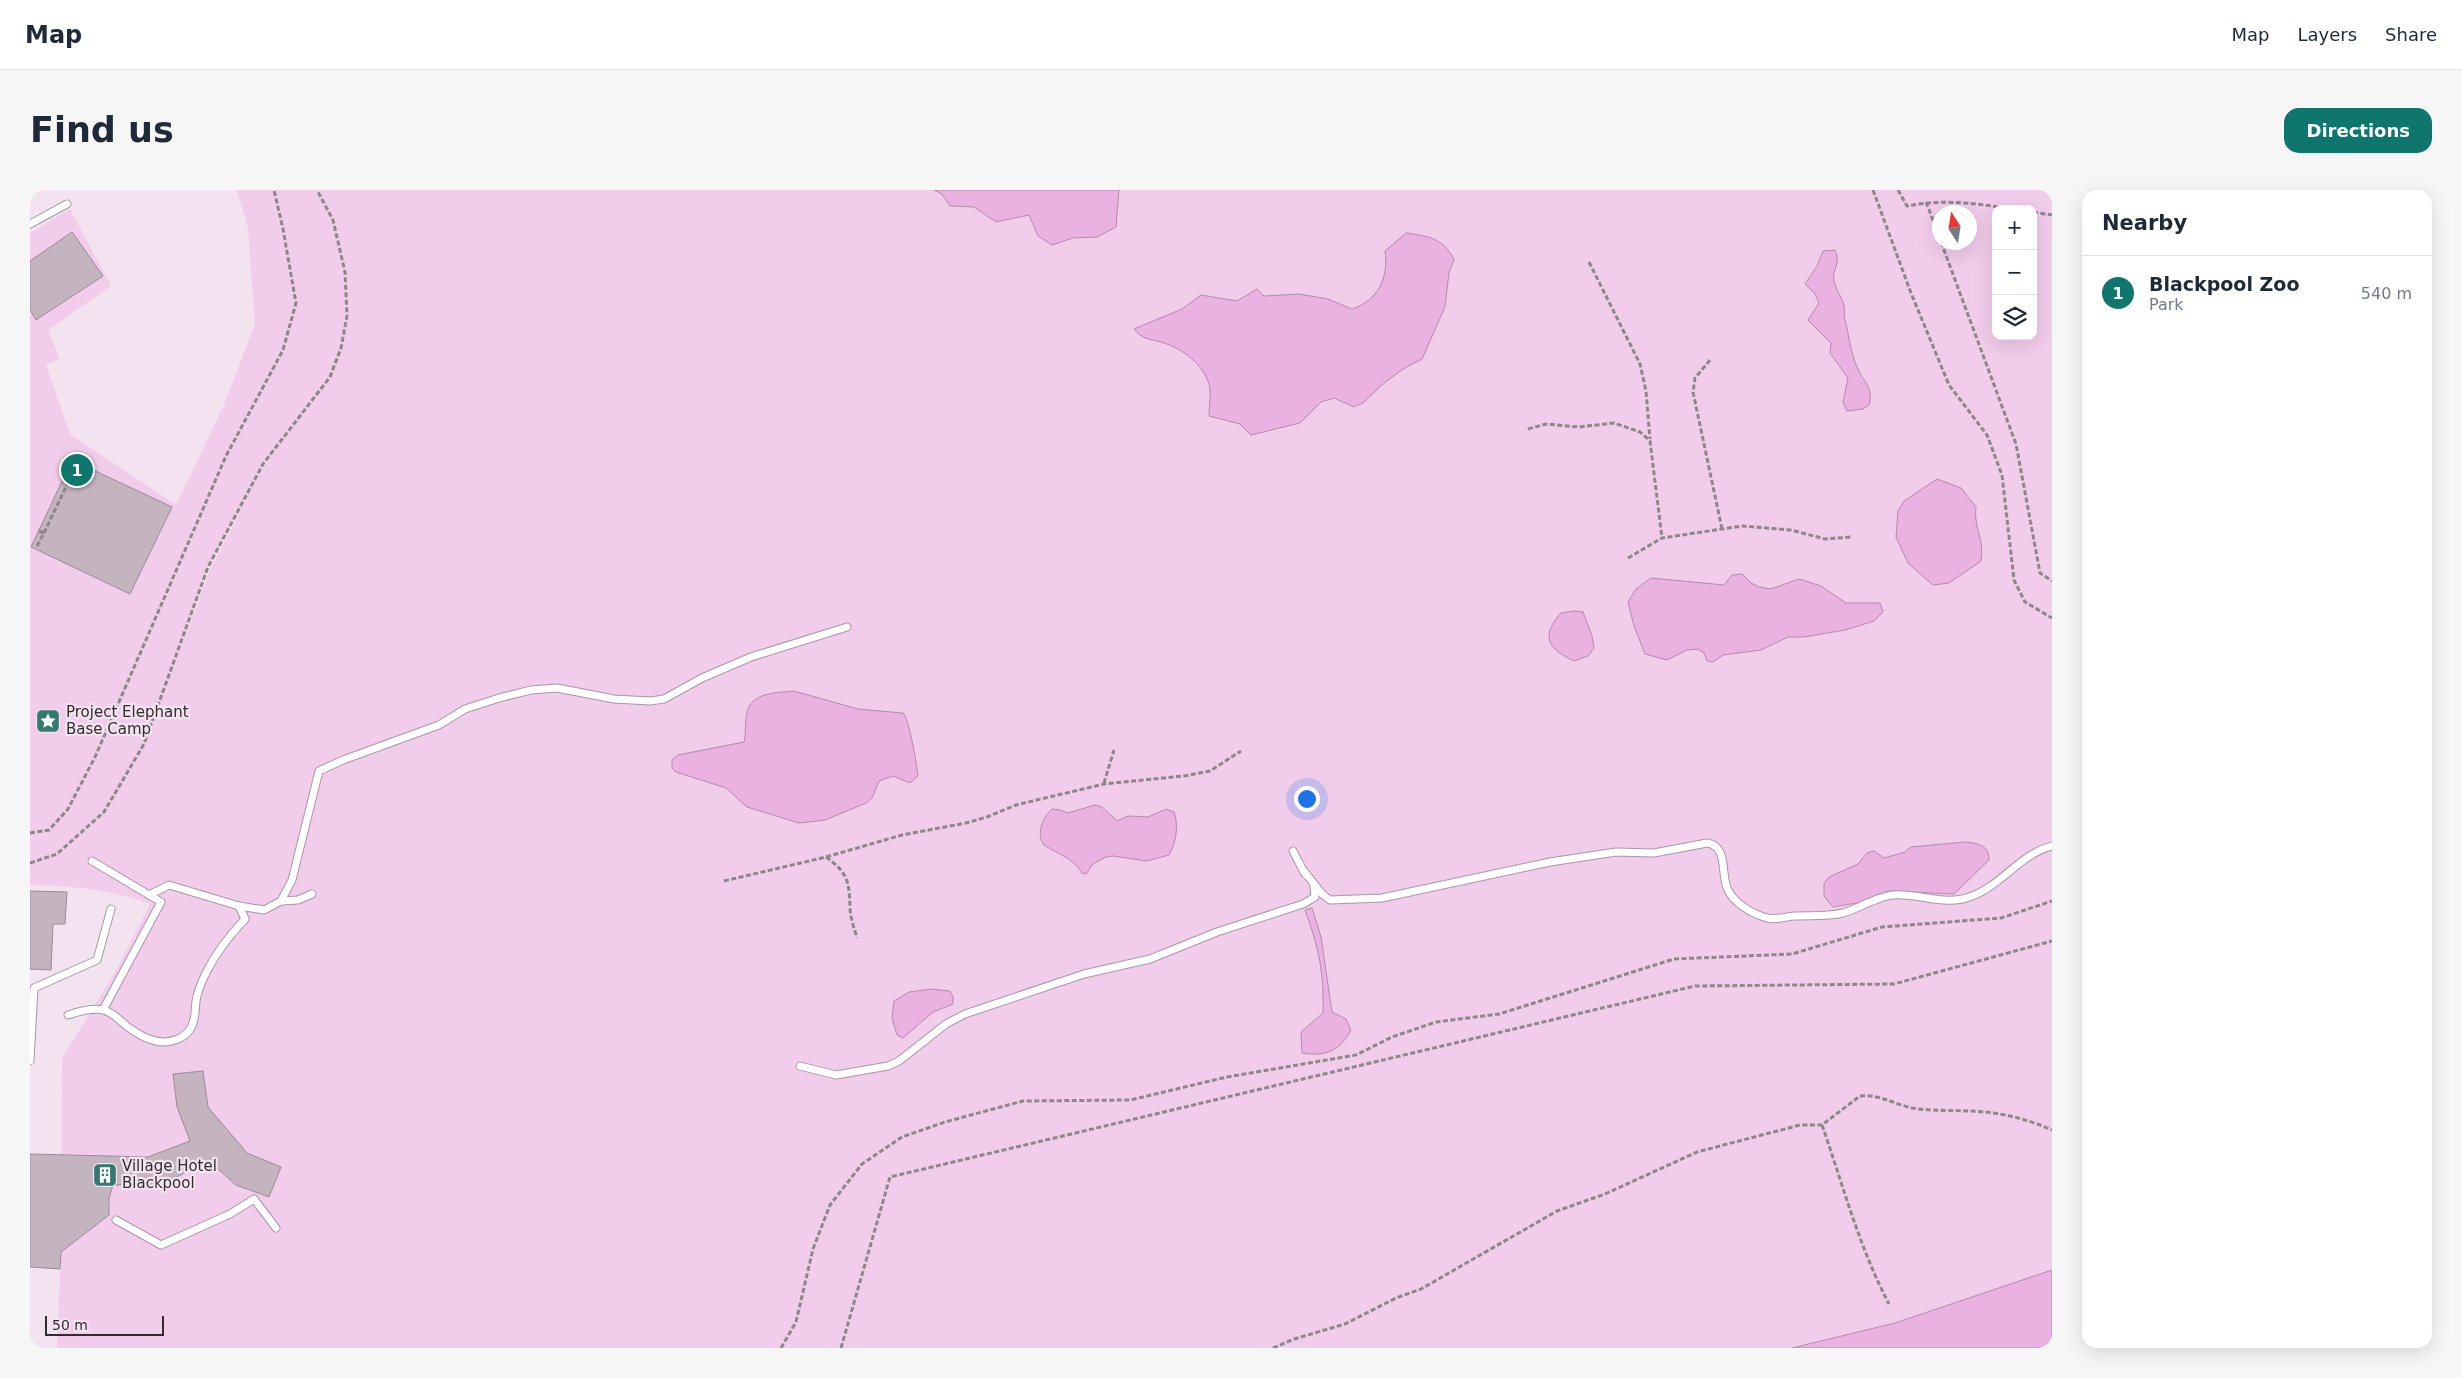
<!DOCTYPE html>
<html lang="en">
<head>
<meta charset="utf-8">
<style>
  body { margin:0; font-family:"DejaVu Sans",sans-serif; background:#f6f6f7; color:#1f2937 }
  .controls { position:absolute; right:15px; top:15px; display:grid; overflow:hidden; border-radius:10px; box-shadow:0 5px 20px #0002 }
  .controls button { width:45px; height:45px; display:grid; place-items:center; padding:0; border:0; border-bottom:1px solid #e0e1e3; background:#fff; color:#1f2937; font:25px sans-serif }
  .compass { position:absolute; left:1902px; top:15px; width:45px; height:45px; border-radius:50%; background:#fff; box-shadow:0 5px 20px #0002; rotate:348deg }
  .scale { position:absolute; left:15px; bottom:12px; width:119px; box-sizing:border-box; padding-left:5px; border:2px solid #322c31; border-top:0; font-size:14px; line-height:18px; white-space:nowrap; color:#322c31; -webkit-text-stroke:4px #f3e3f0; paint-order:stroke }
  .you { position:absolute; left:1276px; top:608px; width:18px; height:18px; margin:-12px; border:4px solid #fff; border-radius:50%; background:#1a73e8; box-shadow:0 0 0 8px #1a73e833 }
  .badge { display:grid; place-items:center; width:32px; height:32px; border-radius:50%; background:#0f766e; color:#fff; font-size:16px; font-weight:700 }
  .pin { position:absolute; translate:-50% -50%; border:2px solid #fff; box-shadow:0 1px 5px #0006 }
  .list { margin:0; padding:0; list-style:none }
  h2 { display:flex; justify-content:space-between; align-items:center; height:65px; margin:0; padding:0 20px; font-size:21px }
  h2 small { font-size:16px; font-weight:400; color:#747a83 }
  .list li { display:grid; grid-template-columns:32px 1fr auto; gap:15px; align-items:center; box-sizing:border-box; height:75px; padding:0 20px; border-top:1px solid #e0e1e3 }
  .list b { display:block; font-size:19px; white-space:nowrap }
  .list p { margin:0; font-size:16px; white-space:nowrap; color:#747a83 }
  .list em { font-size:16px; font-style:normal; color:#747a83 }
  .icon { flex:none; width:28px; height:28px; fill:none; stroke:currentColor; stroke-width:2; stroke-linecap:round; stroke-linejoin:round }
  .map { position:relative; flex:none; width:2022px; height:1158px; overflow:hidden; border-radius:15px }
  header { display:flex; align-items:center; gap:30px; box-sizing:border-box; height:70px; padding:0 25px; background:#fff; border-bottom:1px solid #e0e1e3 }
  header strong { font-size:24px }
  nav { display:flex; gap:28px; margin-inline-start:auto; font-size:18px }
  .intro { display:flex; align-items:center; justify-content:space-between; box-sizing:border-box; height:120px; padding:0 30px }
  h1 { margin:0; font-size:35px }
  .button { padding:12px 22px; border-radius:15px; background:#0f766e; color:#fff; font-size:18px; font-weight:700 }
  main { display:flex; gap:30px; padding:0 30px }
  aside { flex:1; background:#fff; border-radius:15px; box-shadow:0 5px 20px #0002 }
  .map>svg:first-child { display:block }
</style>
</head>
<body>
<header>
<strong>Map</strong>
<nav><a>Map</a><a>Layers</a><a>Share</a></nav>
</header>
<div class="intro"><h1>Find us</h1><a class="button">Directions</a></div>
<main>
<div class="map">
<svg width="2022" height="1158" viewBox="0 0 2022 1158">
  <rect width="100%" height="100%" fill="#f3e3f0"/>
  <path fill="#f2cceb" fill-rule="evenodd" d="M207 0H2022V1158H27L31 1062 32 868 87 779 120 714C79 699 43 696 0 695V43L40 19 81 96 18 140 30 169 16 175 40 244 146 315 193 217 225 134 218 38ZM1966 19H2003V146H1966ZM1910 22H1940V52H1910ZM221 302 180 379 154 452 178 377Z"/>
  <g fill="#eab2e1" stroke="#b38aac">
    <path d="M904 0H1089L1086 37 1067 47 1043 48 1022 55 1008 46 999 25 966 32 944 17 920 16 912 4Z"/>
    <path d="M1376 43C1398 46 1414 48 1424 70L1419 82 1415 117 1392 169 1373 179 1353 194 1333 213 1324 217 1304 208 1291 212 1270 233 1221 245 1210 234 1179 226C1179 216 1182 200 1178 191 1170 171 1151 158 1131 152 1119 149 1112 149 1104 139L1152 119 1171 105 1207 111 1227 99 1234 106 1269 104 1298 109 1322 119C1348 111 1359 87 1355 61Z"/>
    <path d="M1805 60C1812 74 1801 80 1804 91 1807 105 1817 111 1814 126 1819 143 1820 163 1828 179 1834 194 1844 196 1839 215L1833 219 1817 221 1813 212 1818 188 1800 163 1801 153 1778 130 1789 113 1785 104 1775 94 1787 76 1793 61Z"/>
    <path d="M1907 289 1931 298 1946 317C1943 338 1955 348 1951 371L1919 393 1903 395 1878 373 1866 347 1868 321 1874 311Z"/>
    <path d="M1712 384 1721 393 1729 397 1741 399 1769 389 1791 396 1816 413H1850L1853 422 1844 431 1815 440 1774 447H1758L1731 460 1693 465 1683 472 1677 471 1674 463 1668 459 1657 460 1637 470 1615 464 1604 436 1598 412 1606 399 1621 388 1694 395 1702 385Z"/>
    <path d="M1544 421 1553 422 1562 446 1564 458 1558 466 1544 471C1518 459 1510 446 1531 423Z"/>
    <path d="M764 501 828 519 873 523C879 528 887 576 888 586L880 593 863 586 849 591 842 608 836 613 795 630 769 633 717 617 696 598 646 582 642 578V570L648 565 714 552C716 544 715 536 716 529 717 502 744 503 764 501Z"/>
    <path d="M1065 615 1072 617 1087 631 1098 626 1118 627 1136 619 1144 622C1149 635 1146 654 1139 665L1117 671 1083 666 1076 667 1063 674 1056 684 1052 683C1043 668 1028 664 1014 655 1006 644 1012 628 1022 619L1030 620 1038 623Z"/>
    <path d="M1935 652C1948 653 1959 655 1959 670L1924 704 1858 701 1833 712 1803 717 1794 706V693L1799 687 1828 674 1837 663 1844 661 1854 668 1875 662 1881 657Z"/>
    <path d="M1282 718 1291 747 1302 822 1316 829 1321 840C1310 861 1295 867 1272 863L1271 842 1293 823C1294 781 1289 759 1275 720Z"/>
    <path d="M901 799 920 801 923 807V814L903 822 873 848 867 845 862 828 864 811 879 802Z"/>
    <path d="M2022 1080V1158H1762L1865 1133Z"/>
  </g>
  <g fill="#c3b4c0" stroke="#9b8b98">
    <path d="M42 42 73 86 6 130 0 120V71Z"/>
    <path d="M42 270 142 317 100 404 1 357Z"/>
    <path d="M0 701 37 702 35 734H23L21 780 0 779Z"/>
    <path d="M173 881 178 917 217 963 251 977 239 1007 206 995 179 971 132 994 83 995 79 1008V1025L31 1062 30 1079 0 1077V964L118 967 160 951 147 917 143 884Z"/>
  </g>
  <g fill="none" stroke-linecap="round" stroke-linejoin="round">
    <defs>
      <g id="lane">
        <path d="M0 34 37 14"/>
        <path d="M1263 661 1275 684"/>
        <path d="M62 671 131 712 74 818"/>
        <path d="M1273 680 1292 704 1300 710 1352 708 1520 672 1586 662 1624 663 1677 653C1699 656 1690 685 1698 700 1704 713 1721 723 1734 727 1744 731 1753 727 1764 726 1780 725 1796 727 1813 723 1828 719 1848 706 1863 705 1890 703 1915 717 1942 706 1972 695 1990 664 2022 656"/>
        <path d="M119 705 139 695 209 716 234 720 251 711 262 690 289 581 313 570 409 535 435 519 469 508 501 500 527 498 584 509 620 511 634 509 672 488 721 467 817 437"/>
        <path d="M251 711 268 710 282 704"/>
        <path d="M38 825C90 808 79 833 119 849 137 856 160 850 164 829 166 821 165 813 167 806 169 797 173 789 177 781 187 761 200 745 215 729L209 716"/>
        <path d="M0 871 4 798 67 770 81 719"/>
        <path d="M770 876 806 885 858 876 869 871 916 834 935 824 1054 784 1120 769 1187 742 1273 714 1285 707 1284 696"/>
        <path d="M86 1030 131 1055 200 1024 224 1009 246 1038"/>
      </g>
    </defs>
    <use href="#lane" stroke="#a798a4" stroke-width="9"/>
    <g stroke="#8f858d" stroke-width="3" stroke-dasharray="5 2.5" stroke-linecap="butt">
      <path d="M1843 0 1881 103 1919 195 1957 245 1972 285 1984 390 1995 412 2022 428"/>
      <path d="M1868 0 1877 16C1913 9 1945 13 1981 19"/>
      <path d="M1896 12 1910 48"/>
      <path d="M2003 22 2022 25"/>
      <path d="M1911 52 1986 254 2010 383 2022 391"/>
      <path d="M1559 72 1610 174 1616 201 1620 249"/>
      <path d="M1680 170 1665 188 1663 202 1692 339"/>
      <path d="M1498 239 1516 234 1549 237 1584 233 1610 242 1620 251 1632 348"/>
      <path d="M14 343 45 278"/>
      <path d="M7 356 14 343 9 341"/>
      <path d="M1598 368 1632 348 1712 336 1761 340 1795 349 1821 347"/>
      <path d="M1074 593 1084 560"/>
      <path d="M0 643 19 640 38 619 65 567 196 266 253 160 266 113 253 39 244 0"/>
      <path d="M796 667C818 683 819 691 820 717 820 727 824 738 827 748"/>
      <path d="M0 673 27 664 74 622 114 554 178 377 233 274 300 187 311 158 317 126 315 82 303 30 287 0"/>
      <path d="M694 691 796 667 872 645 936 633 957 627 986 615 1074 594 1154 586 1180 581 1211 561"/>
      <path d="M1792 935C1813 995 1829 1057 1859 1114"/>
      <path d="M751 1158 766 1132 783 1059 800 1015 832 974 872 947 915 932 993 911 1100 910 1197 887 1326 865 1362 847 1406 832 1469 824 1644 769 1762 764 1852 737 1971 728 2022 711"/>
      <path d="M811 1158 860 987 1665 796 1864 794 2022 751"/>
      <path d="M1243 1158 1264 1149 1315 1134 1366 1108 1391 1099 1527 1021 1575 1004 1667 962 1770 935H1792L1830 906C1849 904 1864 914 1882 918 1900 921 1918 920 1936 921 1965 921 1995 928 2022 940"/>
    </g>
    <use href="#lane" stroke="#fff" stroke-width="7"/>
  </g>
  <defs>
    <symbol id="sight-square" viewBox="-11 -11 22 22"><rect x="-9" y="-9" width="18" height="18" rx="4" fill="#34796f" stroke="#f3e3f0"/><path d="M0-6L1.8-2.2L6-1.7L2.9 1.2L3.7 5.4L0 3.3L-3.7 5.4L-2.9 1.2L-6-1.7L-1.8-2.2Z" fill="#fff"/></symbol>
    <symbol id="building-square" viewBox="-11 -11 22 22"><rect x="-9" y="-9" width="18" height="18" rx="4" fill="#34796f" stroke="#f3e3f0"/><path d="M-4-6H4V6H1V3H-1V6H-4ZM-2.5-4.3h1.7v1.8h-1.7ZM.8-4.3h1.7v1.8H.8ZM-2.5-1h1.7V.8h-1.7ZM.8-1h1.7V.8H.8Z" fill="#fff"/></symbol>
  </defs>
  <g fill-rule="evenodd">
    <use href="#sight-square" x="4" y="517" width="28" height="28"/>
    <use href="#building-square" x="61" y="971" width="28" height="28"/>
  </g>
  <g text-anchor="middle" stroke-width="4.5" stroke-linejoin="round" paint-order="stroke">
    <g font-size="15" fill="#322c31" stroke="#f3e3f0" text-anchor="start">
      <text x="36" y="527">Project Elephant<tspan x="36" dy="17">Base Camp</tspan></text>
      <text x="92" y="981">Village Hotel<tspan x="92" dy="17">Blackpool</tspan></text>
    </g>
  </g>
</svg>
<div class="controls">
<button>+</button>
<button>−</button>
<button><svg class="icon" aria-label="layers" viewBox="0 0 24 24"><path d="M12 4l9 5-9 5-9-5zM3 14l9 5 9-5"/></svg></button>
</div>
<svg class="compass" viewBox="-18 -18 36 36"><path d="M0-13l5 13h-10z" fill="#e53935"/><path d="M0 13l5-13h-10z" fill="#747a83"/></svg>
<div class="scale">50 m</div>
<div class="you"></div>
<div class="pin badge" style="left:47px;top:280px">1</div>
</div>
<aside>
<h2>Nearby<small></small></h2>
<ul class="list">
<li><span class="badge">1</span><div><b>Blackpool Zoo</b><p>Park</p></div><em>540 m</em></li>
</ul>
</aside>
</main>
</body>
</html>
